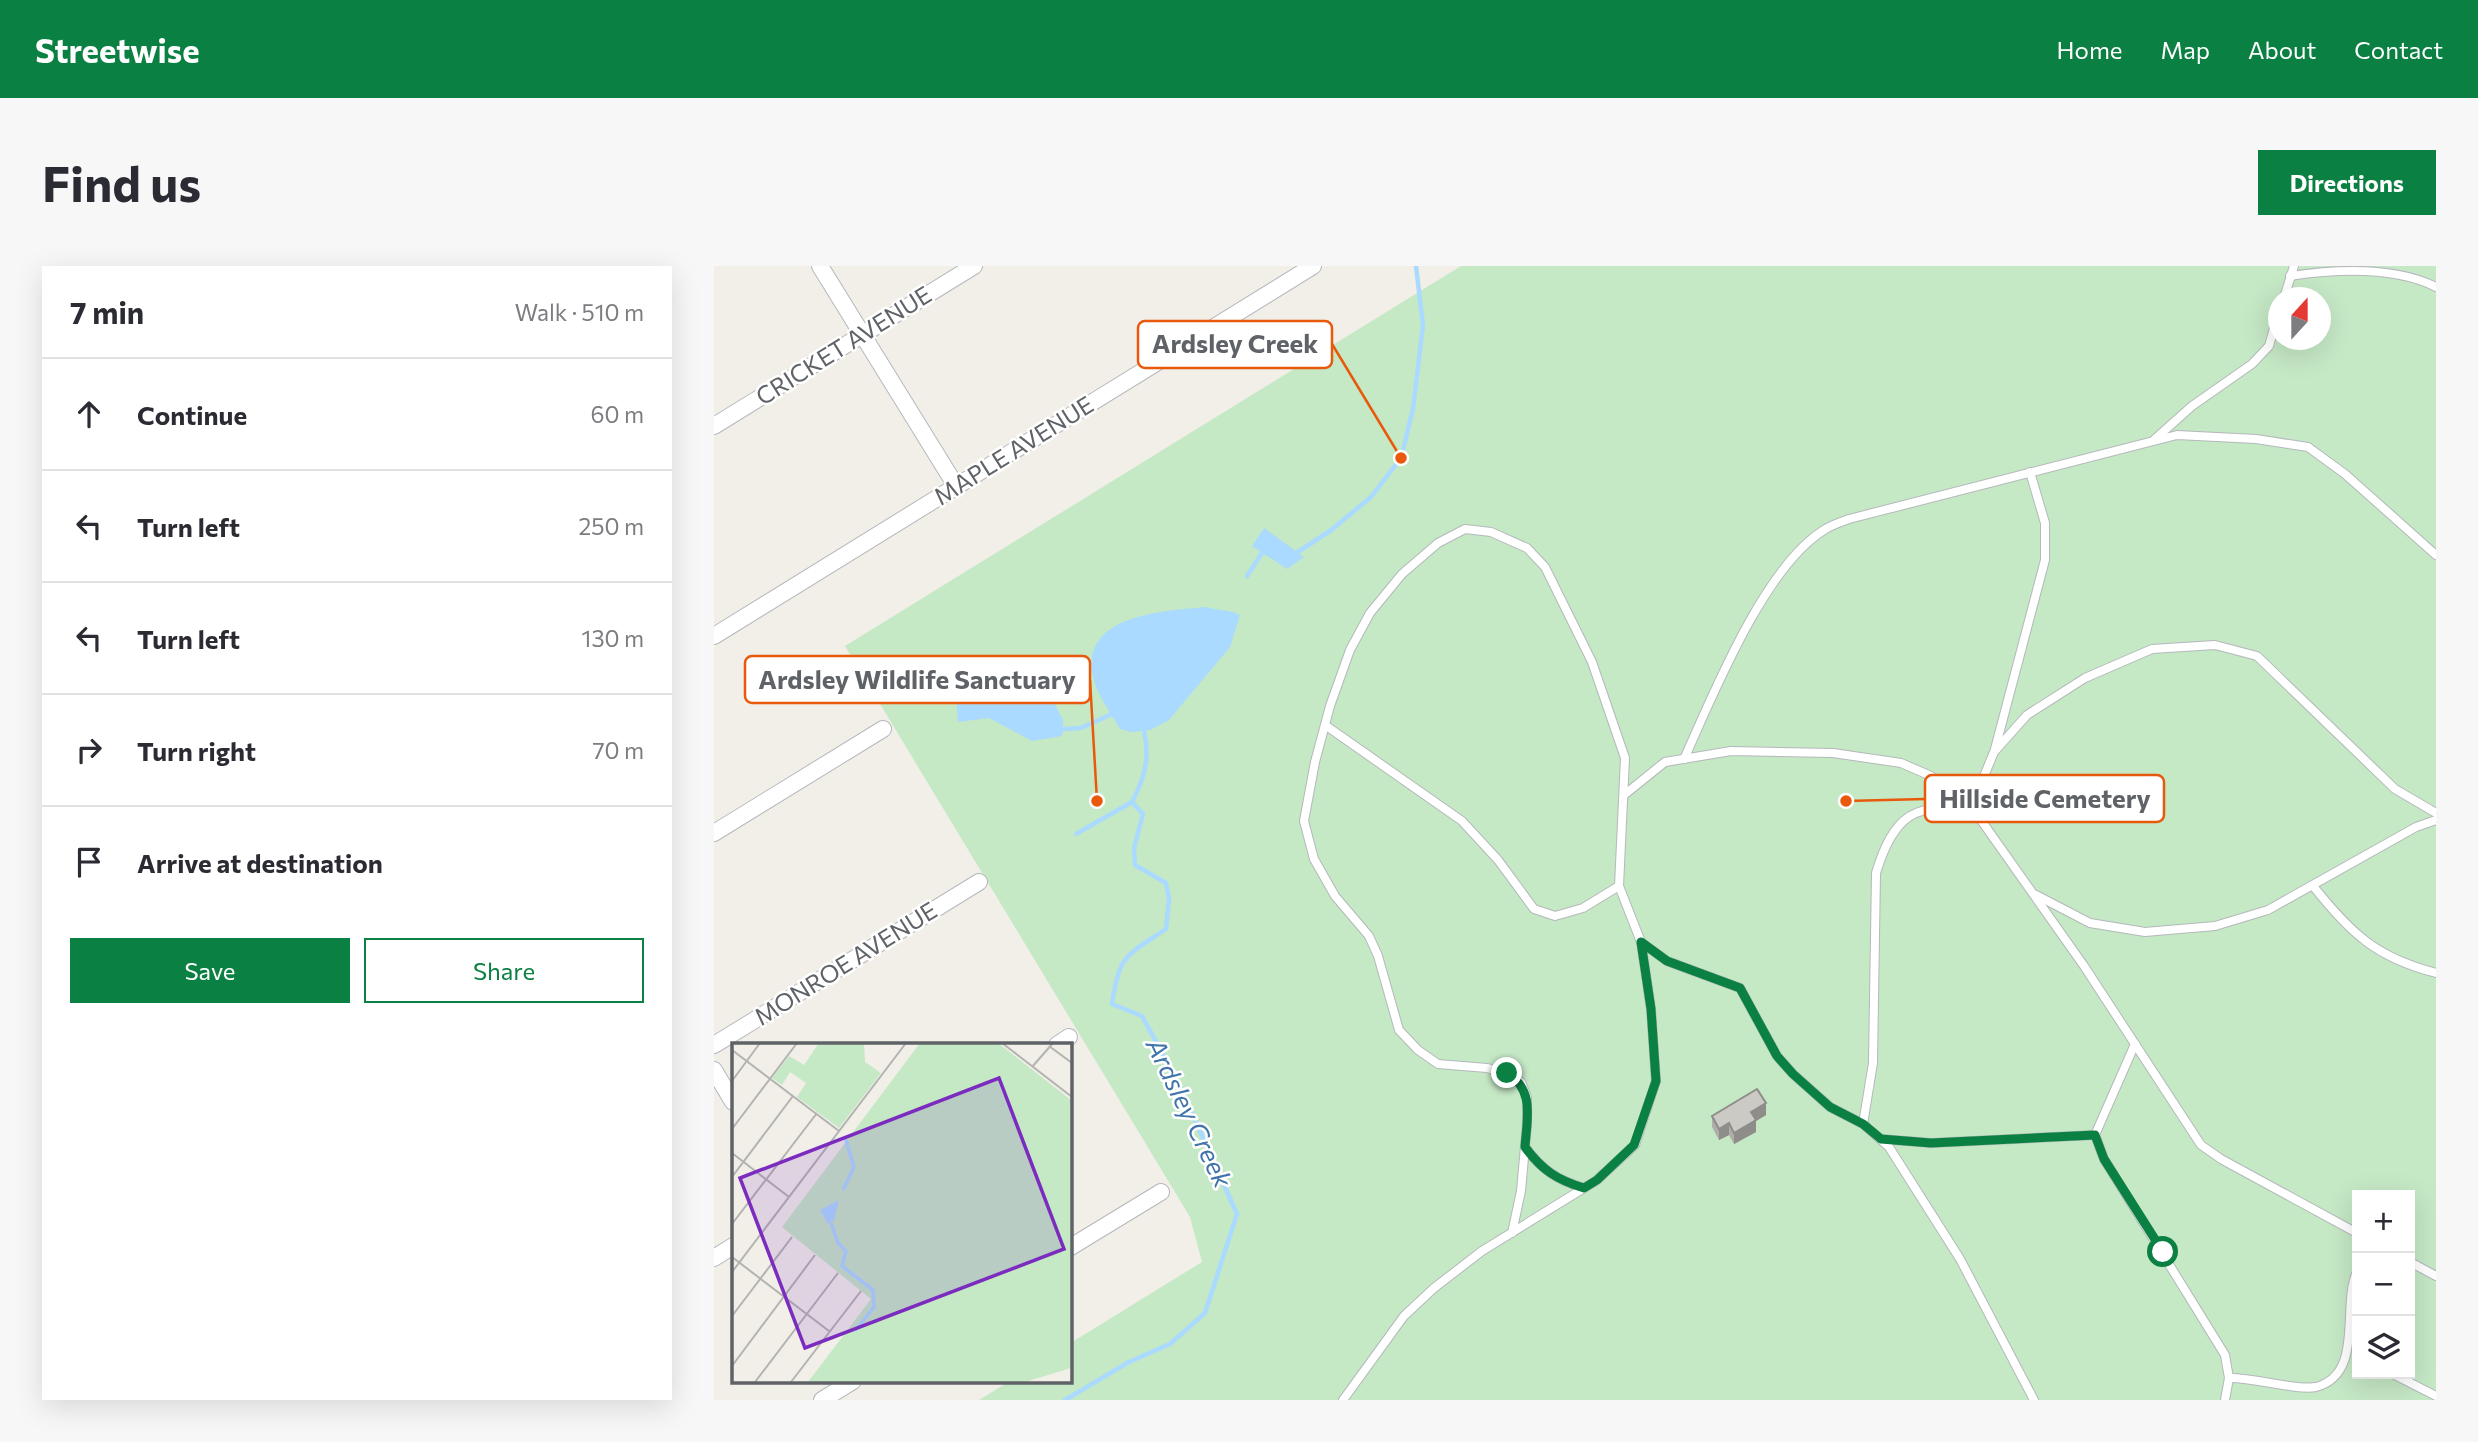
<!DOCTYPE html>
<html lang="en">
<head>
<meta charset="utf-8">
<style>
  body { margin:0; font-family:Commissioner,sans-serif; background:#f7f7f7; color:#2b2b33 }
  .controls { position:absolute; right:21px; bottom:21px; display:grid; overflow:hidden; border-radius:0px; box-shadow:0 7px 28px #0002 }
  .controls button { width:63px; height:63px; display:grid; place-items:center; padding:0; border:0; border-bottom:2px solid #e1e1e2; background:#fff; color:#2b2b33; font:35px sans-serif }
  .compass { position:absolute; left:1554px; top:21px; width:63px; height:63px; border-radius:50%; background:#fff; box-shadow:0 7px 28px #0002; rotate:21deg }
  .stop { position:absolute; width:21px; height:21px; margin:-16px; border:5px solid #0b8043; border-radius:50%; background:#fff }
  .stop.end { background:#0b8043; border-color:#fff; box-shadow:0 2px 7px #0008 }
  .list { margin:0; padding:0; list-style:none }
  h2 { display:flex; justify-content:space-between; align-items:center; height:91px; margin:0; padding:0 28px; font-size:30px }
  h2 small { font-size:23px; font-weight:400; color:#7c7c81 }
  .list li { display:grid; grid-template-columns:46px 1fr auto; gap:21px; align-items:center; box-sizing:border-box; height:112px; padding:0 28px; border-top:2px solid #e1e1e2 }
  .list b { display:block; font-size:26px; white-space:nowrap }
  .list em { font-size:23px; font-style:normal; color:#7c7c81 }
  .actions { display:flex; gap:14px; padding:21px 28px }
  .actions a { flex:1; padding:16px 0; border:2px solid #0b8043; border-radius:0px; text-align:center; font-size:24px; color:#0b8043 }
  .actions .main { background:#0b8043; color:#fff }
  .icon { flex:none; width:38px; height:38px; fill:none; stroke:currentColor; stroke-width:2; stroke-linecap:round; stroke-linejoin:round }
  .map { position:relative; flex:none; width:1722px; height:1134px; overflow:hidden; border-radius:0px }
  header { display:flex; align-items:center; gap:42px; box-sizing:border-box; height:98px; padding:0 35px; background:#0b8043; color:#fff }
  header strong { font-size:33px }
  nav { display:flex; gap:38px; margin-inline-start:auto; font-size:24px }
  .intro { display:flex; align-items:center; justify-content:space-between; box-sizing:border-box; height:168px; padding:0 42px }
  h1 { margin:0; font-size:49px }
  .button { padding:18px 32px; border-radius:0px; background:#0b8043; color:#fff; font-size:24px; font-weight:700 }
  main { display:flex; gap:42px; padding:0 42px }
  aside { flex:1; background:#fff; border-radius:0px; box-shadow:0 7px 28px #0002 }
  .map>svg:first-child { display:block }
</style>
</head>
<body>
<header>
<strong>Streetwise</strong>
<nav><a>Home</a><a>Map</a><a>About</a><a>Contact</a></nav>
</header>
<div class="intro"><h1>Find us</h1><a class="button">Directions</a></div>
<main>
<aside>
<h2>7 min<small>Walk · 510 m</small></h2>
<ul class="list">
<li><svg class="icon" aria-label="ahead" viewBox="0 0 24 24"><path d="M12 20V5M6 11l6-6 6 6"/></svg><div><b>Continue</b></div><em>60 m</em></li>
<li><svg class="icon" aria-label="left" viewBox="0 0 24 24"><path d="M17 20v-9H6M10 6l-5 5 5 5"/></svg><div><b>Turn left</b></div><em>250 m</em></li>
<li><svg class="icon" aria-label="left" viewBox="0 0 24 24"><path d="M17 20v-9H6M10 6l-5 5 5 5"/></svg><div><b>Turn left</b></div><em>130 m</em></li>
<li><svg class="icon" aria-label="right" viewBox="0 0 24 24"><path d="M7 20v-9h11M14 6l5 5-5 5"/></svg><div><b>Turn right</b></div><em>70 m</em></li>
<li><svg class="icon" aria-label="arrive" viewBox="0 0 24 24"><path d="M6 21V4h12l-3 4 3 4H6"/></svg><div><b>Arrive at destination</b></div></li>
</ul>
<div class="actions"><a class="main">Save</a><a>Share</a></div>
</aside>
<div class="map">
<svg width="1722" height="1134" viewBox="0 0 1722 1134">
  <rect width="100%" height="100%" fill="#f1efe8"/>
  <path fill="#c5e8c5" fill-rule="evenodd" d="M747 0H1722V1134H265L296 1115H355V1078L488 996 476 951 131 380ZM1564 32H1606V74H1564ZM1643 929H1696V1108H1643Z"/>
  <g fill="#aadaff">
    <path d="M550 262 590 291 573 303 538 280Z"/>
    <path d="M492 341C504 345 515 343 526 349L516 381 455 454 436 464 417 466 406 463C396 445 383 430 379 410 366 348 451 345 492 341Z"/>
    <path d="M269 399 286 412 313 416 338 433 349 454 348 470 318 475 275 452 244 456 242 427 261 417Z"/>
  </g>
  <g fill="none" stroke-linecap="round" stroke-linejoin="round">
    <g stroke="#aadaff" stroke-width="4.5">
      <path d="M579 289 616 265 657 231 687 192 699 143 709 59 702 0"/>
      <path d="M533 310 548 287"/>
      <path d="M349 463 367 462 398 448"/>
      <path d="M362 568 418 536"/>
      <path d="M351 1134 415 1096 456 1078 491 1047 523 948 465 818 428 750 398 738C405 688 412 690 452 663L455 633 452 617 421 599 420 582 429 548 418 536C431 511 436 493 430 465"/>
    </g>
    <defs>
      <g id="lane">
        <path d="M1576 10C1623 3 1680 0 1722 21"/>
        <path d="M1570 32 1580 0"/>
        <path d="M1441 173 1478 140 1538 98 1555 80 1564 48"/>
        <path d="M611 459 748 555 784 594 820 643 841 650 869 642 905 620"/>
        <path d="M1281 483 1331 294V257L1316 206"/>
        <path d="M970 493C999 429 1050 301 1110 264 1117 259 1127 256 1135 253L1463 169 1542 173 1594 181 1631 208 1722 289"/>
        <path d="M910 529 951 496 1017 485 1119 487 1187 497 1217 510 1262 547 1370 700 1487 879 1507 893 1643 967"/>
        <path d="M1257 542 1280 486 1313 449 1371 412 1438 383 1501 379 1543 390 1681 523 1722 547"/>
        <path d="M1599 620C1638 668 1661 691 1722 707"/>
        <path d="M1322 629 1376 657 1431 666 1501 660 1554 644 1702 561 1722 554"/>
        <path d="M927 676 953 695 1026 722 1063 790 1079 808 1116 841 1149 858 1175 881 1246 993 1320 1134"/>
        <path d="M1421 778 1381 869 1390 893 1511 1089 1515 1112 1511 1134"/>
        <path d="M1149 858 1159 797 1162 607C1179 551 1201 533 1259 546"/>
        <path d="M1167 873 1217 877 1381 869"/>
        <path d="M811 881C828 904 843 914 870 922"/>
        <path d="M1696 996 1722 1010"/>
        <path d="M1679 1108 1722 1130"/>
        <path d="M1515 1112C1538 1111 1584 1125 1602 1121 1651 1108 1627 1039 1643 1006"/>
        <path d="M629 1134 690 1050 720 1022 768 985 883 914 921 879 942 815 937 743 927 676 905 620 911 492 878 396 831 301 813 282 777 266 751 263 724 277 688 308 656 347 636 384 616 440 601 496 590 555 600 593 621 630 655 670 664 690 685 764 704 784 724 798 773 802 793 807 807 816 813 831V858L807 925 798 967"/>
      </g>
      <g id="street">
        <path d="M106 0 242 220"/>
        <path d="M0 160 260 0"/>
        <path d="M0 370 599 0"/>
        <path d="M0 567 169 463"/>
        <path d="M0 779 265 616"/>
        <path d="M343 779 355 771"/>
        <path d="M0 804 19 836"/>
        <path d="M355 982 447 926"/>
        <path d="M0 992 19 980"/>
        <path d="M108 1134 139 1115"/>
      </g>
    </defs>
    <use href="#lane" stroke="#b5b8bc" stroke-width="10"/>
    <use href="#street" stroke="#b5b8bc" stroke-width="18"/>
    <use href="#lane" stroke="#fff" stroke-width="8"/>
    <use href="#street" stroke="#fff" stroke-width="16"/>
  </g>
  <path fill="#afaea9" d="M1052 849 1042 855V866L1020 878 1015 869 1005 874 998 861V850Z"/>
  <g fill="#8f8d8a">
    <path d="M1052 837V849L1042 855V866L1020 878V867L1037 846Z"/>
    <path d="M1015 857V869L1005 874V863Z"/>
  </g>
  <path fill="#cccac5" stroke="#8f8d8a" stroke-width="2" d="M1043 823 1052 837 1037 846 1042 854 1020 867 1015 857 1005 863 998 850Z"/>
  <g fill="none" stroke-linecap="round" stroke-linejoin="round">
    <path stroke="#0b8043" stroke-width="9" d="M793 807C821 824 813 852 811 881 828 904 843 914 870 922L883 914 920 879 942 815 937 743 927 676 953 695 1026 722 1063 790 1079 808 1116 841 1149 858 1167 873 1217 877 1381 869 1390 893 1449 986"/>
  </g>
  <g text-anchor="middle" stroke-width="5" stroke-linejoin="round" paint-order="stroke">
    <g font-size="24" fill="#5f6368" stroke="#fff">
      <text transform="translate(130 80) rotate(-32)" y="8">CRICKET AVENUE</text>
      <text transform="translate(300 185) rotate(-32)" y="8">MAPLE AVENUE</text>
      <text transform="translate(132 698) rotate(-32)" y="8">MONROE AVENUE</text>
    </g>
    <g font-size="26" font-style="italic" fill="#4174aa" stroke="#fff">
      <text transform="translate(475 847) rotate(64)" y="9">Ardsley Creek</text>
    </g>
  </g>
  <g transform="translate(18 777)">
    <rect width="340" height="340" fill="#f1efe8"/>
    <path d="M87 0H132L133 19 149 30 107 85 65 54 74 40 58 29 50 42 40 35 57 13 72 22ZM188 0H266L339 57V325L293 339H76L139 256 50 184Z" fill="#c5e8c5"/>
    <path d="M107 157 102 177 96 181 88 167Z" fill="#aadaff"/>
    <path fill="none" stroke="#aadaff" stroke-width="3.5" d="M111 147 122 124 113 94M99 180 106 200 114 208 110 223 141 247 142 264 123 288"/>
    <path fill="none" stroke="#b3b3b1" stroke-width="2" d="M270 0 340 54M317 3 340 20M0 7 107 88M300 24 321 0M0 38 28 0M0 86 65 0M0 110 57 154M0 134 61 53M0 181 85 70M0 214 97 288M0 229 174 0M0 273 60 194M0 323 83 212M23 339 106 230M59 339 129 248"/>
    <path fill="#7b2cbf" fill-opacity="0.15" stroke="#7b2cbf" stroke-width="3.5" d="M267 35 332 206 73 305 8 135Z"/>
    <rect width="340" height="340" fill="none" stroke="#5f6368" stroke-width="3.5"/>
  </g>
  <path fill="none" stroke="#e8590c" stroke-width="2.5" d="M687 192L618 78M383 535L376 414M1132 535L1211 533"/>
  <g fill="#e8590c" stroke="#fff" stroke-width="2.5">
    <circle cx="687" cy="192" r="7"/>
    <circle cx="383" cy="535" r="7"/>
    <circle cx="1132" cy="535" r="7"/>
  </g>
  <g fill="#fff" stroke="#e8590c" stroke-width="2.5">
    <rect x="424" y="55" width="194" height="47" rx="7"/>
    <rect x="31" y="390" width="345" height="47" rx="7"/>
    <rect x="1211" y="509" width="239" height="47" rx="7"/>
  </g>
  <g font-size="26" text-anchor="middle" font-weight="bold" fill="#5f6368">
    <text x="521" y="87">Ardsley Creek</text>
    <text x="203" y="423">Ardsley Wildlife Sanctuary</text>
    <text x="1331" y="542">Hillside Cemetery</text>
  </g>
</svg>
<div class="controls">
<button>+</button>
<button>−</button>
<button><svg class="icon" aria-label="layers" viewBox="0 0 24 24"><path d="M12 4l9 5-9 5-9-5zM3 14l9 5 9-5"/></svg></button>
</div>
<svg class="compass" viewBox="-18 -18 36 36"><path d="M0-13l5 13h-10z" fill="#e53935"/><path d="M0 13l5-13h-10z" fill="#7c7c81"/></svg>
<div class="stop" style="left:1449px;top:986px"></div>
<div class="stop end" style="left:793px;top:807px"></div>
</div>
</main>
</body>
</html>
